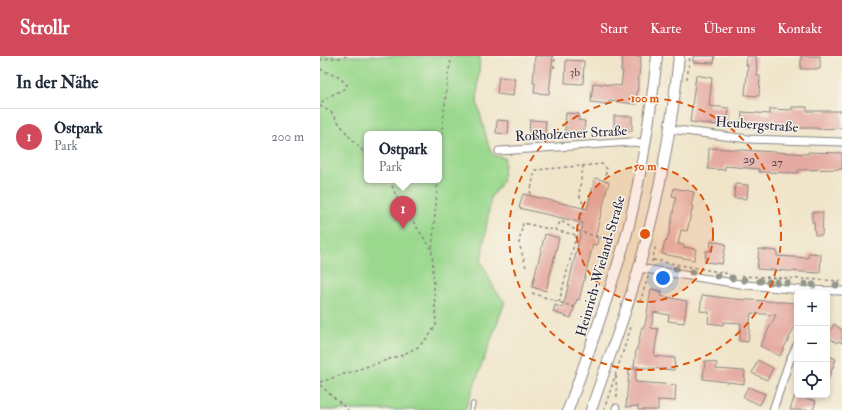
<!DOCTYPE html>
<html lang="de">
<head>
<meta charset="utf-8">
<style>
  body { margin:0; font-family:"IM FELL Double Pica",serif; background:#f2f2f3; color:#1f2937 }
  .controls { position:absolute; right:12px; bottom:12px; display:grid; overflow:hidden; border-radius:6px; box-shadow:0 2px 6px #0003 }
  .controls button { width:36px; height:36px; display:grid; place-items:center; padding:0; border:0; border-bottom:1px solid #e0e1e3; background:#fff; color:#1f2937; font:20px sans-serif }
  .you { position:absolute; left:343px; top:222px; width:14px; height:14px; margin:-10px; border:3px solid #fff; border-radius:50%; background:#1a73e8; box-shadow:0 0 0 6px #1a73e833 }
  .badge { display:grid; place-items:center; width:26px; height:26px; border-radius:50%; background:#d1495b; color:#fff; font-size:13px; font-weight:700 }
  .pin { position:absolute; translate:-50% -33px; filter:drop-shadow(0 1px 2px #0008) }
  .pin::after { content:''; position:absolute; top:21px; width:14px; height:12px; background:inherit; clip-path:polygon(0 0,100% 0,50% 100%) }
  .popup { position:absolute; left:44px; top:75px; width:78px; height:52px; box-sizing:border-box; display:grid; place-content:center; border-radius:6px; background:#fff; filter:drop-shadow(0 1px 3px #0005); font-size:13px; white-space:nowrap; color:#747a83 }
  .popup b { font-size:15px; color:#1f2937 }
  .popup::after { content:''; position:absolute; left:50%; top:100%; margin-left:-8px; border:8px solid transparent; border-top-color:#fff }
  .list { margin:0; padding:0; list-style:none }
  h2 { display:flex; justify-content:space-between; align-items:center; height:52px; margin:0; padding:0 16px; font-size:17px }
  h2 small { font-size:13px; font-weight:400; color:#747a83 }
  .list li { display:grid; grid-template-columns:26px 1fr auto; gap:12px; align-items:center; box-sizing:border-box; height:56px; padding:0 16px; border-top:1px solid #e0e1e3 }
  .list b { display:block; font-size:15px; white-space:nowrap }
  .list p { margin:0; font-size:13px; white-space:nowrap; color:#747a83 }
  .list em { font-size:13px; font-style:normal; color:#747a83 }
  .icon { flex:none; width:22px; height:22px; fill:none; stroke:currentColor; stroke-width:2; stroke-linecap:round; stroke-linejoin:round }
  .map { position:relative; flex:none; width:522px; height:354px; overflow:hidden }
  header { display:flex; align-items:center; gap:24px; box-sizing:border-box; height:56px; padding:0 20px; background:#d1495b; color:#fff }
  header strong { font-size:19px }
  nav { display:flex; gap:22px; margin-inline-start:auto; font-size:14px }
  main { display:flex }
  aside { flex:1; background:#fff }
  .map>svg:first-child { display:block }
</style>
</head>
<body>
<header>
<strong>Strollr</strong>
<nav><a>Start</a><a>Karte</a><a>Über uns</a><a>Kontakt</a></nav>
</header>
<main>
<aside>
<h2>In der Nähe<small></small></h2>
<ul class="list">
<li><span class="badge">1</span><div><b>Ostpark</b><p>Park</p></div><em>200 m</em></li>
</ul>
</aside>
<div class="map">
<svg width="522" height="354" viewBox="0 0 522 354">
  <rect width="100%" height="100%" fill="#f7f3e8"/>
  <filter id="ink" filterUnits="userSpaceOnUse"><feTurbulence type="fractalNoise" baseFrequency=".025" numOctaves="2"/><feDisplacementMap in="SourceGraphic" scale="8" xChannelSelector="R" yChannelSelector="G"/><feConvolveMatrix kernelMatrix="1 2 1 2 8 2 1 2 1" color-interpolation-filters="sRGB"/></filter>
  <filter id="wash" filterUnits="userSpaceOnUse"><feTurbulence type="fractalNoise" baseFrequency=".012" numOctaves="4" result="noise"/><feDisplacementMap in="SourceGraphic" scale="16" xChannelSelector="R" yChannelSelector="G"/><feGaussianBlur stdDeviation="0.9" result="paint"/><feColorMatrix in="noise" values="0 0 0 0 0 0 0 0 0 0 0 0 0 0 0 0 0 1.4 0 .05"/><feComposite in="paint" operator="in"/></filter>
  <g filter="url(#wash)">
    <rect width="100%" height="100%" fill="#f0e5c9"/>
    <path fill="#9ad88d" stroke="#5e7d64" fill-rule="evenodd" d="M0 0H160L157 46 168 88 173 99 185 102 182 126 171 141 161 205 175 234 185 246 145 354H0ZM47 78H119V124H47Z"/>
    <g id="blocks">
      <g fill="#e5aaa1">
        <path d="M215 0H233L229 38 214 37 215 27H213Z"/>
        <path d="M303 0H321L316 48 289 45 288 48 271 46 273 27 301 30 303 15H301Z"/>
        <path d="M373 0H395L394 7 373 6Z"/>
        <path d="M427 0H436L437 20H440L439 40 425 39 428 9H426Z"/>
        <rect x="481" y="0" width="19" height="13"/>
        <path d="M246 4 264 5 263 28 245 27Z"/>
        <path d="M376 19 392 22 389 50 409 52 407 70 370 66Z"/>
        <path d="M179 21 195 23 193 40 177 38Z"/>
        <path d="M472 51H487V55H522V72L497 73V72H463V74L421 71 422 56 450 58V53L472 54Z"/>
        <path d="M246 57 259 58 258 64 265 65 264 75H257V76L245 75Z"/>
        <rect x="294" y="60" width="18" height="15"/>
        <path d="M177 64 189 65 188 78 176 77Z"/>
        <path d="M210 64 226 65 225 80 209 79Z"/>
        <path d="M389 92 488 98V96L522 97V113L478 114V117L439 116V113L405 110V114L388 113Z"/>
        <path d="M275 122 289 126 275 181 278 182 277 189 273 188 259 244 257 243 251 262 233 256 235 249 243 252 263 167 199 152 203 138 267 153Z"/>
        <path d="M415 128 428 129 427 143 414 142Z"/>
        <path d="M354 132 374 136 371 150H373L367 175 361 174 358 188 364 189 363 191 376 193 374 204 342 198 345 185 346 186 349 178 356 141 352 140Z"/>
        <path d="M492 156H503L502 179H495L494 166H492Z"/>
        <path d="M225 178 239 182 226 235 212 231Z"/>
        <path d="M391 185 406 188 402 208 385 206 386 195H390Z"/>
        <path d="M439 193 457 195V200L488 202 489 197 501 198 500 217 437 213Z"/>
        <path d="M331 233 342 235 341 240 367 245 364 267 348 265 349 259 334 256 331 272 338 273 334 300 355 302 354 314 314 311 316 293H317L322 271H324L326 264Z"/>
        <path d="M382 239 414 243 477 247V270H475L460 300 440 290 456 259 431 257 428 286 419 285 421 267 404 266 403 269 388 267 389 256 380 255Z"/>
        <path d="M514 268 522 274V287L518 285 517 287 507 280Z"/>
        <path d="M507 299 516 303 508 324 507 323Z"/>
        <path d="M438 304 453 312 447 324 432 317Z"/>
        <path d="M385 305 397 307 396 313 425 315 424 328 383 323Z"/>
        <path d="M309 313H316L315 326 356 329 355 345 338 344V354H318V350L306 351Z"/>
        <path d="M428 331 445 338 440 349 423 341Z"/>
        <path d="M475 339 496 345 493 354H470Z"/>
      </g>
    </g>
  </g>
  <g filter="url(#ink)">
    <use href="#blocks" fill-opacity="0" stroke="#898482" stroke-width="1"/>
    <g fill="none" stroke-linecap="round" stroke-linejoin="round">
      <defs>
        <path id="service" d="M151 354 153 348"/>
        <g id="minor">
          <path d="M349 73 428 83 522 86"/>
          <path d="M179 95 311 86 325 87"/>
          <path d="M319 212 426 229 481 234 522 235"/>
          <path d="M296 354V352"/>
          <path d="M453 354 469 306 477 289"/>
        </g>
        <g id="secondary">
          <path d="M248 354C268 299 287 244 304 188 321 127 330 63 337 0"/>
          <path d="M271 354C287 306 306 259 319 211 339 142 352 71 359 0"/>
        </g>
      </defs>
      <use href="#service" stroke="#898482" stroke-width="5.5"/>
      <use href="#minor" stroke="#898482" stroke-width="9"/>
      <use href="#secondary" stroke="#898482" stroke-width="12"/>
      <g stroke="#898482" stroke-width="1.5" stroke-dasharray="3 3" stroke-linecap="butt">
        <path d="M0 4C8 1 18 3 27 0"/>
        <path d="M234 12 235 0"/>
        <path d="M0 13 20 22 27 29 24 33 10 40 0 47"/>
        <path d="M367 23 370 0"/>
        <path d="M0 50 11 56 31 83 47 99"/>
        <path d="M119 103 128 19 132 0"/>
        <path d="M70 124 76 140 112 194"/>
        <path d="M210 138 215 114 282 108 287 113 285 121"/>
        <path d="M235 174 241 165 257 175 294 185"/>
        <path d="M333 204 410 218"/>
        <path d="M332 206 336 188"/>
        <path d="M206 211 199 187 203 167 256 179"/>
        <path d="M422 220 522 225"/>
        <path d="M212 237 257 252"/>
        <path d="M239 246 264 150 259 138 263 110"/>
        <path d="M320 246 328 221"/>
        <path d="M296 320 297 344"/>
        <path d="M0 326 82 299 98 291 109 280 116 269 112 194 118 124"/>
        <path d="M0 329 28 354"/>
        <path d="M284 354 312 268"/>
      </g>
      <use href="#service" stroke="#fff" stroke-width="3.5"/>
      <use href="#minor" stroke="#fff" stroke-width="7"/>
      <use href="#secondary" stroke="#fff" stroke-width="10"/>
    </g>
    <g fill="#929889">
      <circle cx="356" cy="213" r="3.5"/>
      <circle cx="372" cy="216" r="3.5"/>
      <circle cx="397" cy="220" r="3.5"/>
      <circle cx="412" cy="222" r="3.5"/>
      <circle cx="424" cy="224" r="3.5"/>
      <circle cx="440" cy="225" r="3.5"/>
      <circle cx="449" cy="226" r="3.5"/>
      <circle cx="457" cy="226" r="3.5"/>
      <circle cx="348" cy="227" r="3.5"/>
      <circle cx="467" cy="227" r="3.5"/>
      <circle cx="485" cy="228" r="3.5"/>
      <circle cx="493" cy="229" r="3.5"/>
      <circle cx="516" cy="229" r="3.5"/>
    </g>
  </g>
  <circle cx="325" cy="178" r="68" fill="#de560e" fill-opacity=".12"/>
  <g fill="none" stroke="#de560e" stroke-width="2" stroke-dasharray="7 5">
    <circle cx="325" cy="178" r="68"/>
    <circle cx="325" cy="178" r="136"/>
  </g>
  <g text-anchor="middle" stroke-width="3" stroke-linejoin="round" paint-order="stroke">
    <g font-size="12" fill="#534454">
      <text x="255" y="20">3b</text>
      <text x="429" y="107">29</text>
      <text x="457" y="110">27</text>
    </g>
    <g font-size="14" fill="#22223b" stroke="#f7f3e8">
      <text transform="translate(437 68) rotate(4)" y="5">Heubergstraße</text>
      <text transform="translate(251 77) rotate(-3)" y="5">Roßholzener Straße</text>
      <text transform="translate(280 210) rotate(-74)" y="5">Heinrich-Wieland-Straße</text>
    </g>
  </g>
  <circle cx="325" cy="178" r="6" fill="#de560e" stroke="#f7f3e8" stroke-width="2"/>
  <g font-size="12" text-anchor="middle" font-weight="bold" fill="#de560e" stroke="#f7f3e8" stroke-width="3" stroke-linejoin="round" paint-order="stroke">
    <text x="325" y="46">100 m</text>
    <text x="325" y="114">50 m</text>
  </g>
</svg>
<div class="controls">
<button>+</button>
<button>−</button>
<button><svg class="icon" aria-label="locate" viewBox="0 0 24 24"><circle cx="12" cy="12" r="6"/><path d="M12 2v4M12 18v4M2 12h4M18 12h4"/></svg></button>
</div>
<div class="you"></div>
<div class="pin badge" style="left:83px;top:173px">1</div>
<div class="popup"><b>Ostpark</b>Park</div>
</div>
</main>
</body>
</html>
